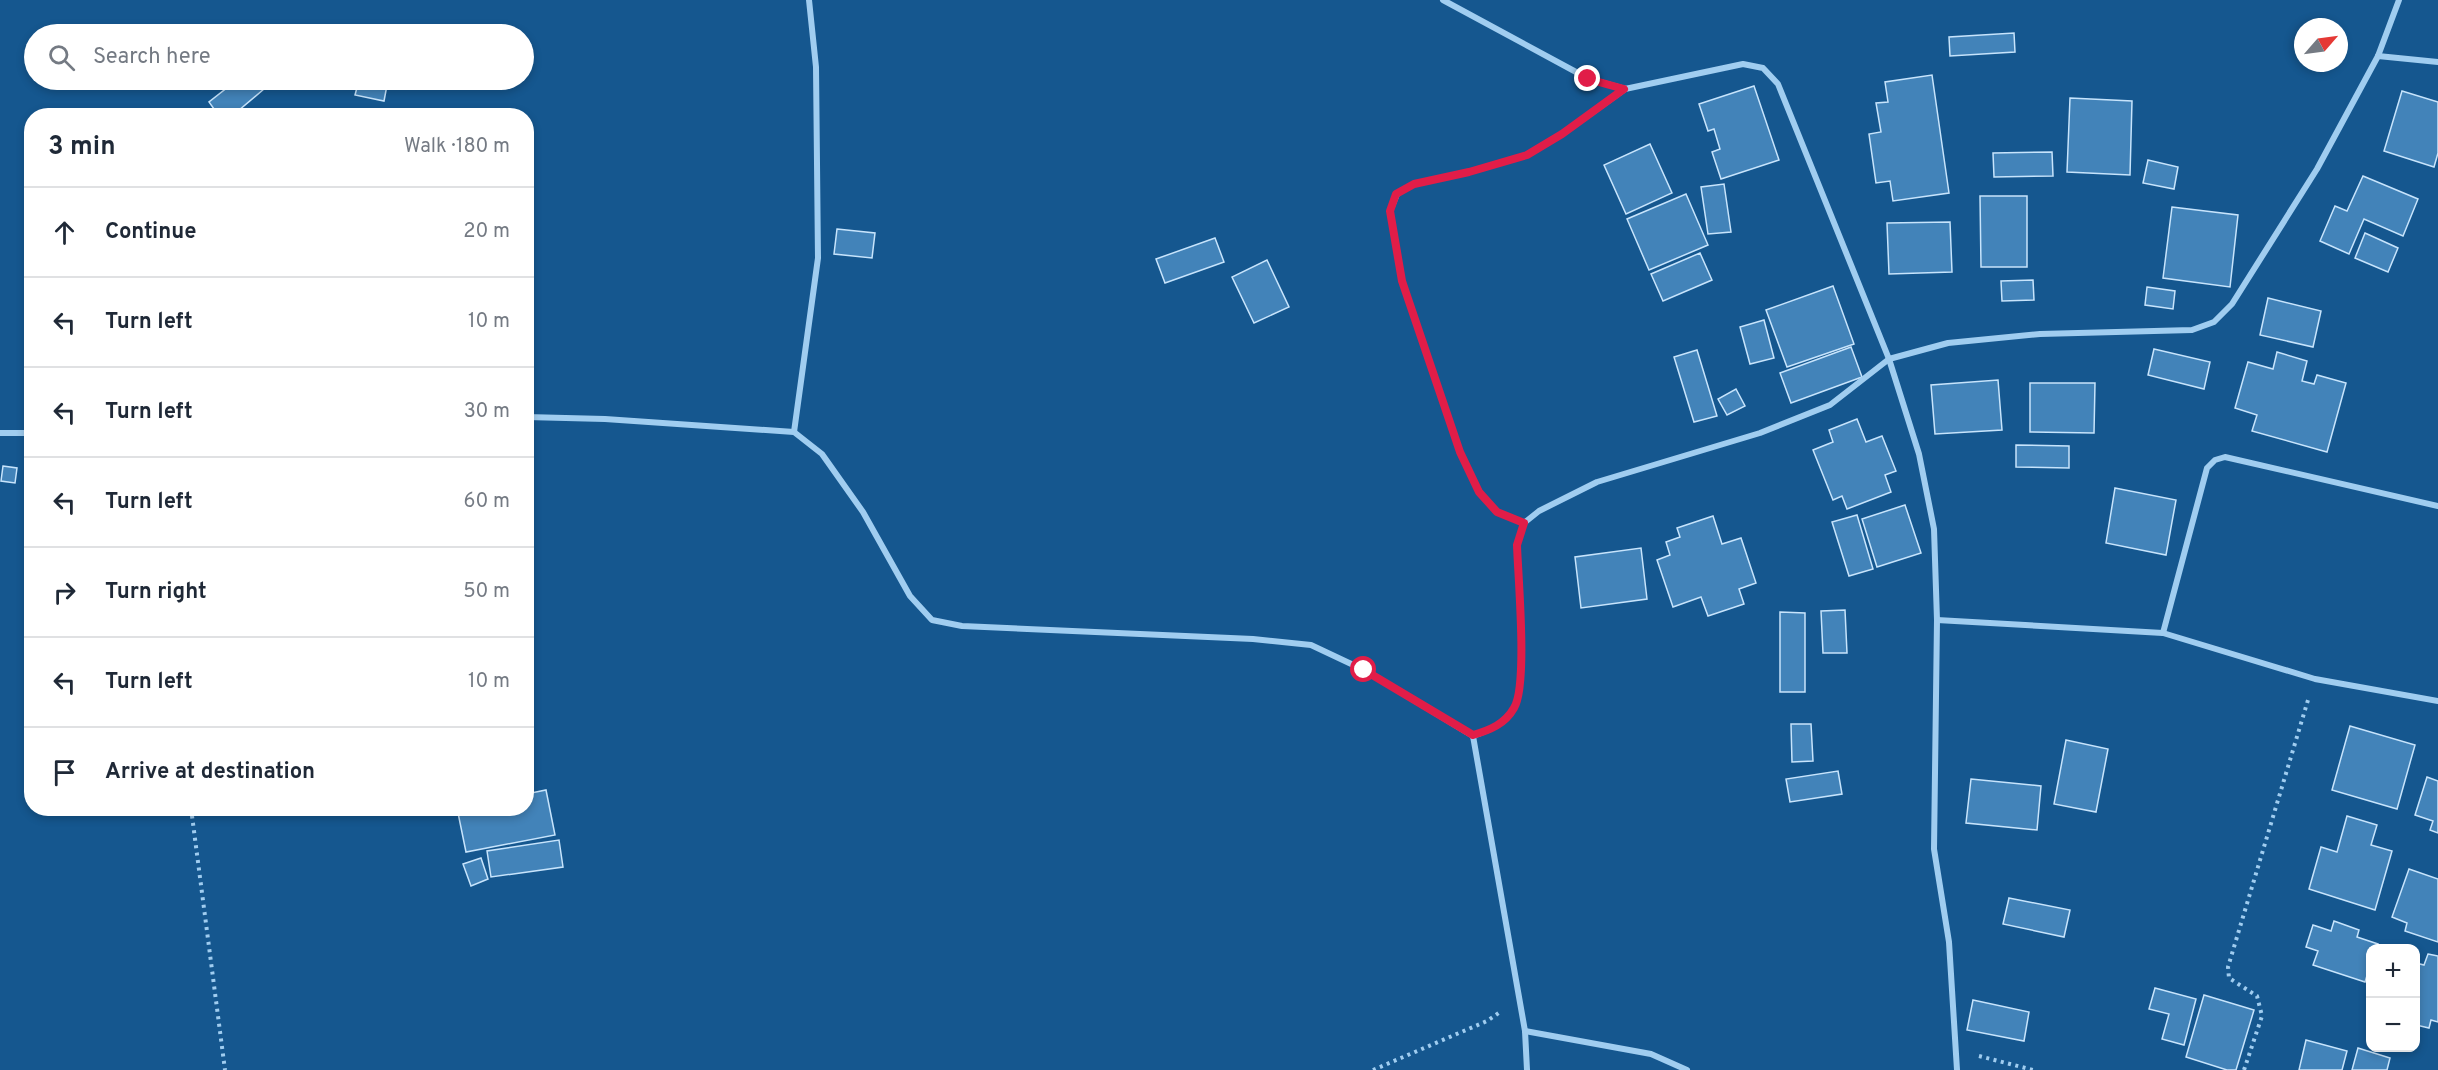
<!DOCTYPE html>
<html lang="en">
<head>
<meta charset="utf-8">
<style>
  body { margin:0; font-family:Overpass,sans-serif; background:#f6f6f7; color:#1f2937 }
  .controls { position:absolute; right:18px; bottom:18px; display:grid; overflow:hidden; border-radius:12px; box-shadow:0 3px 9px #0003 }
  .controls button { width:54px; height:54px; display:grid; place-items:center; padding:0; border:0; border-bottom:2px solid #e0e1e3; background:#fff; color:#1f2937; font:30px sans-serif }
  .compass { position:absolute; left:2294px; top:18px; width:54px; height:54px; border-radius:50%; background:#fff; box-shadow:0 3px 9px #0003; rotate:62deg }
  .stop { position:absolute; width:18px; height:18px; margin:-14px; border:4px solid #e11d48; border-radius:50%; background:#fff }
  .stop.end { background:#e11d48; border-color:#fff; box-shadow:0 2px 6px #0008 }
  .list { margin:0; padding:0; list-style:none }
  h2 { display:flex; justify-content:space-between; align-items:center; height:78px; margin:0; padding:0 24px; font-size:26px }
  h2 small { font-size:20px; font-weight:400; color:#747a83 }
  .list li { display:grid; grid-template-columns:39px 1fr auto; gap:18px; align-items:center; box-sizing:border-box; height:90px; padding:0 24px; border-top:2px solid #e0e1e3 }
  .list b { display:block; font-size:22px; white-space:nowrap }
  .list em { font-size:20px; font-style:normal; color:#747a83 }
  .icon { flex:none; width:33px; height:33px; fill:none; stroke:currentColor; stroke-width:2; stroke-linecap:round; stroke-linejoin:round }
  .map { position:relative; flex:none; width:2438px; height:1070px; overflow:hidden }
  .search { position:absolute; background:#fff; box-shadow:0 3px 9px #0003; left:24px; top:24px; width:510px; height:66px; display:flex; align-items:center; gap:15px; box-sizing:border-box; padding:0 21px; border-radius:33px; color:#747a83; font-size:22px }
  .panel { position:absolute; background:#fff; box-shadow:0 3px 9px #0003; left:24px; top:108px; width:510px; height:708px; border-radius:24px }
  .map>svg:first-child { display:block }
</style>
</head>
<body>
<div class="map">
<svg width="2438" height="1070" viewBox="0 0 2438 1070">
  <rect width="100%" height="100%" fill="#15578f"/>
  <g fill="#4283b9" stroke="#c7e4fc" stroke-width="1.5">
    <path d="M2014 33 2015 52 1950 56 1949 37Z"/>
    <path d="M1932 75 1949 193 1893 201 1890 181 1876 183 1869 134 1881 132 1876 103 1888 102 1885 82Z"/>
    <path d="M237 80H256L264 89 232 116H219L209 102Z"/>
    <path d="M359 80H388L384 101 355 95Z"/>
    <path d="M1754 86 1779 160 1721 179 1712 152 1720 149 1714 129 1708 131 1699 104Z"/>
    <path d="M2402 91 2438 102V153L2434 167 2384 151Z"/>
    <path d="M2070 98 2132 101 2130 175 2067 172Z"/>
    <path d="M1650 144 1672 193 1626 214 1604 165Z"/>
    <path d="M2052 152 2053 176 1994 177 1993 153Z"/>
    <path d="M2148 160 2178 167 2174 189 2143 183Z"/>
    <path d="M2363 176 2418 199 2403 236 2364 219 2349 254 2320 241 2335 206 2347 211Z"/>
    <path d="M1724 184 1731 232 1708 234 1701 187Z"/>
    <path d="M1686 194 1708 245 1649 270 1627 219Z"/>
    <path d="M1980 196H2027V267H1981Z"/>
    <path d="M2172 207 2238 215 2230 287 2163 278Z"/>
    <path d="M1950 222 1952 272 1889 274 1887 223Z"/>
    <path d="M837 229 875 233 872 258 834 254Z"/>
    <path d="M2365 233 2398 248 2388 272 2355 258Z"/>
    <path d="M1215 238 1224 262 1165 283 1156 259Z"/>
    <path d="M1700 253 1712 280 1663 301 1651 274Z"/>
    <path d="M1267 260 1289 307 1254 323 1232 277Z"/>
    <path d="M2033 280 2034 300 2002 301 2001 281Z"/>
    <path d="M1833 286 1854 344 1787 367 1766 310Z"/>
    <path d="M2147 287 2175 291 2173 309 2145 305Z"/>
    <path d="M2268 298 2321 311 2313 347 2260 335Z"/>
    <path d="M1764 320 1774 358 1750 364 1740 327Z"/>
    <path d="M1851 347 1862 377 1791 403 1780 373Z"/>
    <path d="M2154 349 2210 362 2204 389 2148 375Z"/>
    <path d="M1697 350 1717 416 1694 422 1674 357Z"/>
    <path d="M2277 352 2307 361 2302 381 2314 384 2317 375 2346 383 2327 452 2252 431 2257 415 2235 408 2248 362 2273 369Z"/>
    <path d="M1998 380 2002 430 1935 434 1931 385Z"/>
    <path d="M2030 383H2095L2094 433 2030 432Z"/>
    <path d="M1736 389 1745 406 1727 415 1718 399Z"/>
    <path d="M1857 419 1866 442 1882 436 1896 471 1885 475 1891 492 1847 509 1842 496 1833 500 1813 450 1833 442 1829 430Z"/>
    <path d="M2016 445 2069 446V468L2016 467Z"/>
    <path d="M3 466 17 468 15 483 1 481Z"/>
    <path d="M2115 488 2176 500 2166 555 2106 543Z"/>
    <path d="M1905 505 1921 553 1877 567 1862 519Z"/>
    <path d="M1857 515 1873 569 1849 576 1832 522Z"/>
    <path d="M1713 516 1722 544 1741 538 1756 583 1739 589 1744 604 1708 616 1701 597 1673 607 1657 560 1670 555 1666 542 1680 537 1677 528Z"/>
    <path d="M1641 548 1647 599 1581 608 1575 557Z"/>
    <path d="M1845 610 1847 653H1823L1821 611Z"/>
    <path d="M1780 612 1805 613V692H1780Z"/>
    <path d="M1791 724H1811L1813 761 1792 762Z"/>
    <path d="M2350 726 2415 745 2397 809 2332 790Z"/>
    <path d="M2066 740 2108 749 2096 812 2054 804Z"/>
    <path d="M1838 771 1842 794 1790 802 1786 779Z"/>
    <path d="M2427 777 2438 781V833L2430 830 2433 821 2415 815Z"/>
    <path d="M1971 779 2041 786 2037 830 1966 823Z"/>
    <path d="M546 790 555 835 466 852 457 808H526V794Z"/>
    <path d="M2347 816 2377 825 2371 845 2392 851 2375 910 2309 889 2321 847 2337 852Z"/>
    <path d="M559 840 563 867 491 877 487 851Z"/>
    <path d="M481 858 488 879 471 886 463 864Z"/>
    <path d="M2409 869 2438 879V942L2405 931 2407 923 2392 917Z"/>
    <path d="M2009 898 2070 910 2064 937 2003 924Z"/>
    <path d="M2334 921 2359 930 2357 937 2378 944 2376 948H2370V966L2365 982 2313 965 2318 951 2306 947 2313 925 2331 931Z"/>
    <path d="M2428 954 2438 956V1022L2431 1020 2429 1028 2416 1025V963L2424 965Z"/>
    <path d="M2155 988 2196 999 2184 1045 2162 1039 2169 1014 2149 1009Z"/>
    <path d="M2204 995 2254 1010 2236 1070H2227L2186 1057Z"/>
    <path d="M1973 1000 2029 1012 2024 1041 1967 1030Z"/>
    <path d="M2306 1040 2347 1051 2342 1070H2299Z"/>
    <path d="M2358 1048 2390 1058 2387 1070H2352Z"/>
  </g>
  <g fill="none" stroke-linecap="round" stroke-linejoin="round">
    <g stroke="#a0cdf0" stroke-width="4" stroke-dasharray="3 4.5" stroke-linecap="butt">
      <path d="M191 808 225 1070"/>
      <path d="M1979 1056 2033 1070"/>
      <path d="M1373 1070 1487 1021 1500 1012"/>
      <path d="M2244 1070 2262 1016 2257 996 2229 978 2228 967 2308 700"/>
    </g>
    <g stroke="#a0cdf0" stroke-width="6">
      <path d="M1443 0 1589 79 1625 89 1743 64 1763 68 1778 84 1889 359 1919 454 1934 529 1937 620 1934 849 1949 942 1957 1070"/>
      <path d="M2378 56 2438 62"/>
      <path d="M526 417 605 419 794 432 822 454 863 512 910 596 932 620 962 626 1253 639 1311 645 1364 670 1473 736C1490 730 1505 724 1514 708 1528 686 1518 577 1517 545L1524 523 1539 511 1597 482 1760 433 1830 405 1889 359 1948 343 2040 334 2192 330 2214 322 2232 304 2317 169 2378 56 2399 0"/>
      <path d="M794 432 818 258 816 67 809 0"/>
      <path d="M0 433H32"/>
      <path d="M1524 523 1497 512 1479 492 1460 452 1402 281 1390 211 1397 194 1414 184 1469 172 1527 155 1562 134 1625 89"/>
      <path d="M1937 620 2163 633 2315 679 2438 701"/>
      <path d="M2163 633 2207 468 2215 460 2225 457 2438 506"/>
      <path d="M1473 736 1525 1031 1527 1070"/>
      <path d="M1525 1031 1651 1054 1687 1070"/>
    </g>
  </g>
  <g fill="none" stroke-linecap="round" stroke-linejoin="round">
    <path stroke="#e11d48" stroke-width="8" d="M1364 670 1473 735C1490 730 1505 724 1514 708 1528 686 1518 577 1517 545L1524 523 1497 512 1479 492 1460 452 1402 281 1390 211 1396 194 1414 184 1469 172 1527 155 1562 134 1624 89 1588 79"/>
  </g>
</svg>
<div class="controls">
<button>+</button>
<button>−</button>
</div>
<svg class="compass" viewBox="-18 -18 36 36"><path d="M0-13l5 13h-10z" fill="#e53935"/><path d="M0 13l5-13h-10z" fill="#747a83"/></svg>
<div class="stop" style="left:1364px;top:670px"></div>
<div class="stop end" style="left:1588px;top:79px"></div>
<div class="search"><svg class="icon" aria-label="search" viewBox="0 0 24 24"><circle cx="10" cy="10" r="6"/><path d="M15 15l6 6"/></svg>Search here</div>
<section class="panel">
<h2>3 min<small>Walk · 180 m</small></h2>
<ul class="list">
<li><svg class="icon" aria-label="ahead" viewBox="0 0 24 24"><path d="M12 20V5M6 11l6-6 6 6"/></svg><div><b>Continue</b></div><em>20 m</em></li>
<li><svg class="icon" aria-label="left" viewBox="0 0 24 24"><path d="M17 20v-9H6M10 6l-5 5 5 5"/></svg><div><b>Turn left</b></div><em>10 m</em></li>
<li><svg class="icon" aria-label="left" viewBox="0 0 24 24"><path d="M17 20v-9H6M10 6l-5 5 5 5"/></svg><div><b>Turn left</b></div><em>30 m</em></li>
<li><svg class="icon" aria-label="left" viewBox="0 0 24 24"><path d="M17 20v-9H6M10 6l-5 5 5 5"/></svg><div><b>Turn left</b></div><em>60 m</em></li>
<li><svg class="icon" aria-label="right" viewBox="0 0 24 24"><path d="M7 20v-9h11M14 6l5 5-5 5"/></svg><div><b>Turn right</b></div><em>50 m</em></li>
<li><svg class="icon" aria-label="left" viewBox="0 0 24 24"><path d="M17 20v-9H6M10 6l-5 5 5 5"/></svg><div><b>Turn left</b></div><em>10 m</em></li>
<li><svg class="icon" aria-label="arrive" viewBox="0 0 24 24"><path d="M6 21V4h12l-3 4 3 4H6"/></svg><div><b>Arrive at destination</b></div></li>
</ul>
</section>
</div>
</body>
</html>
